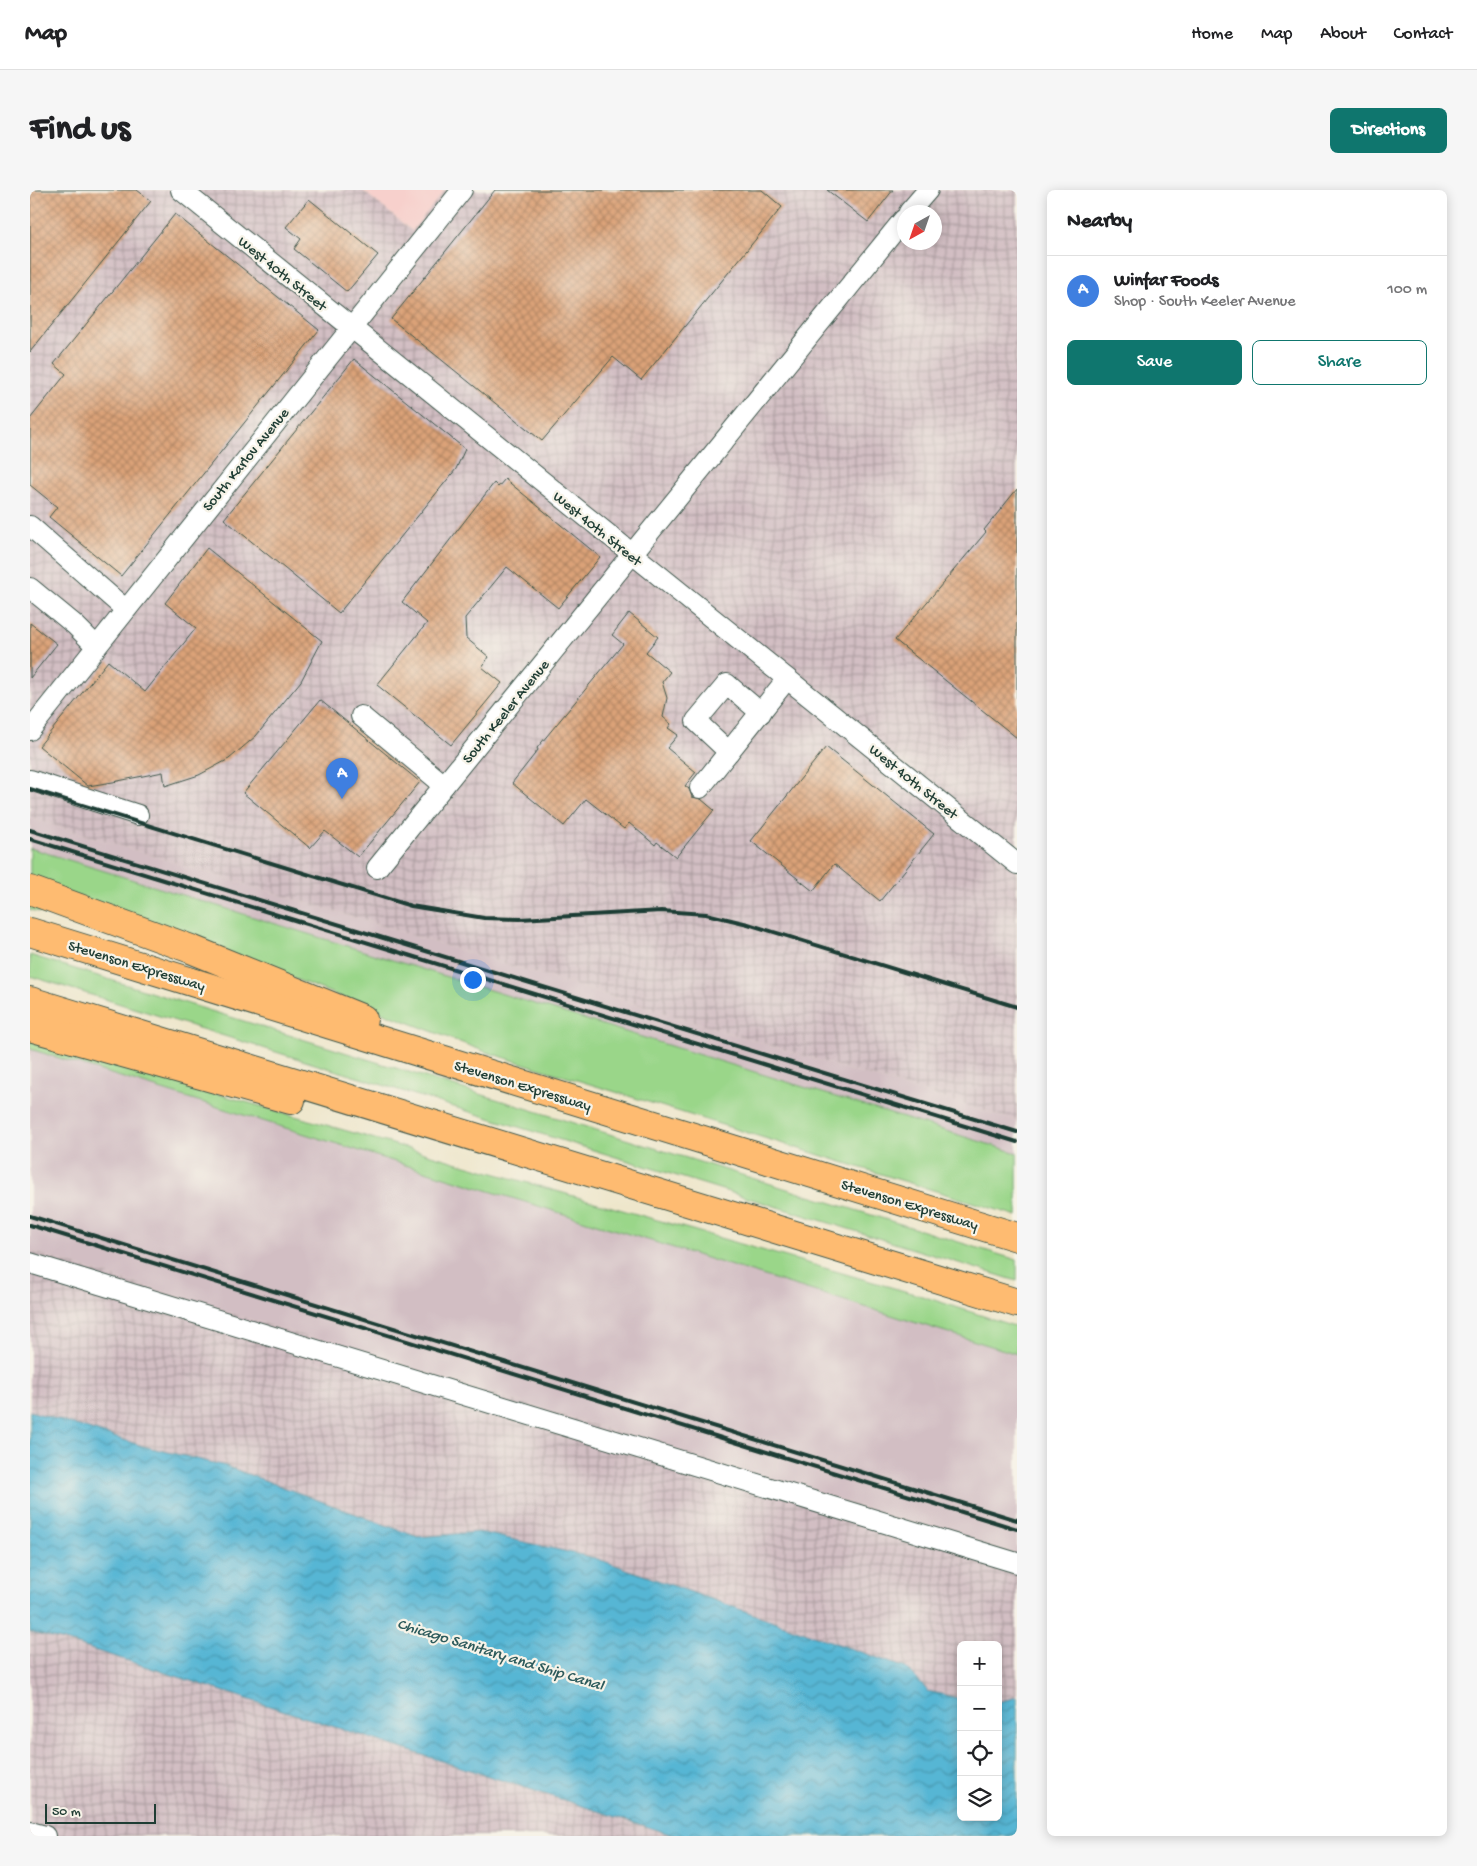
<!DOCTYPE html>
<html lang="en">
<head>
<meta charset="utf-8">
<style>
  body { margin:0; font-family:"Gochi Hand",sans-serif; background:#f6f6f6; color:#202124 }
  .controls { position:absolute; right:15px; bottom:15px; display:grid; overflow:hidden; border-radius:8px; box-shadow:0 2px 12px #0003 }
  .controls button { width:45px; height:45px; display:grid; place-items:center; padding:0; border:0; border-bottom:1px solid #e0e0e0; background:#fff; color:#202124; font:25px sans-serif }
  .compass { position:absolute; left:867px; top:15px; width:45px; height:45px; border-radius:50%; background:#fff; box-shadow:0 2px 12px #0003; rotate:220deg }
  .scale { position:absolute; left:15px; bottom:12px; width:111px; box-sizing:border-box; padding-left:5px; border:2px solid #1f3d34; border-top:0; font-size:14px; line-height:18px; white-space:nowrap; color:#1f3d34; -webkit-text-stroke:4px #f7f3e8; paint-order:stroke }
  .you { position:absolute; left:442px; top:789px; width:18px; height:18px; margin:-12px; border:4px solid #fff; border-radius:50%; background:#1a73e8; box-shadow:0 0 0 8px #1a73e833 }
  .badge { display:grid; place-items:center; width:32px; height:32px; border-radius:50%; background:#0f766e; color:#fff; font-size:16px; font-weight:700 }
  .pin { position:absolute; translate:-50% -41px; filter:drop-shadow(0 1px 2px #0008) }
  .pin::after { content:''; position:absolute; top:26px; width:18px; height:15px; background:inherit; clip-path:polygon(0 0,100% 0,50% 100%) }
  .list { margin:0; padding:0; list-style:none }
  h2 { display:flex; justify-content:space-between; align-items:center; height:65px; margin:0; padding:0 20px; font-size:21px }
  h2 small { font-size:16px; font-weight:400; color:#757577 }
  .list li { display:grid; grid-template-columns:32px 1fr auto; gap:15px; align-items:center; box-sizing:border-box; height:70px; padding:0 20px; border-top:1px solid #e0e0e0 }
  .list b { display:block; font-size:19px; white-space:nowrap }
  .list p { margin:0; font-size:16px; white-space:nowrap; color:#757577 }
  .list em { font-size:16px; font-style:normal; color:#757577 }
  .actions { display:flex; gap:10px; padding:15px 20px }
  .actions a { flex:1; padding:11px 0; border:1px solid #0f766e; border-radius:8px; text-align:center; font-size:18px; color:#0f766e }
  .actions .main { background:#0f766e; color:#fff }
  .icon { flex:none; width:28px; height:28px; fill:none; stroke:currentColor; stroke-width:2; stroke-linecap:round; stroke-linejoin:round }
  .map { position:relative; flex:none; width:987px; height:1646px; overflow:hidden; border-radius:8px }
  header { display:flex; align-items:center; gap:30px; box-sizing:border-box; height:70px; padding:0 25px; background:#fff; border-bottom:1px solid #e0e0e0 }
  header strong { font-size:24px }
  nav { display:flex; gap:28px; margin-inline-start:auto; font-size:18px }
  .intro { display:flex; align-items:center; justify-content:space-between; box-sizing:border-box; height:120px; padding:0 30px }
  h1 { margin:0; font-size:35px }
  .button { padding:12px 22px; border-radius:8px; background:#0f766e; color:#fff; font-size:18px; font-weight:700 }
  main { display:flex; gap:30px; padding:0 30px }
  aside { flex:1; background:#fff; border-radius:8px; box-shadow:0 2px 12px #0003 }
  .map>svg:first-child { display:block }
</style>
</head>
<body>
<header>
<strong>Map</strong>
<nav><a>Home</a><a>Map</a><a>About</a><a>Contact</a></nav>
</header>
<div class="intro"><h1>Find us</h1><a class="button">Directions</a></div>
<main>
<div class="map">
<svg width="987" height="1646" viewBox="0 0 987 1646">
  <defs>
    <pattern id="industrial-grid" width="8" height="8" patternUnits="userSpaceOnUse" patternTransform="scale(1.25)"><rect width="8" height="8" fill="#d2bec3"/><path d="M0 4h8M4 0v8" fill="none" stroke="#aa9c9f"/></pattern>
    <pattern id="water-waves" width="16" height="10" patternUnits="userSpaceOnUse" patternTransform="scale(1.25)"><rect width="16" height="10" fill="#56b6d4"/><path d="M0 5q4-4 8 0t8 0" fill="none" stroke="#4795ad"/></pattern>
    <pattern id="building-cross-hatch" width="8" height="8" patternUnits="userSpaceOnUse" patternTransform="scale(1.25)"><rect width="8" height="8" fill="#dba278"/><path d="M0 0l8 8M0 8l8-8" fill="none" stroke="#b18563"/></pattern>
  </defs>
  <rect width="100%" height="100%" fill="#f7f3e8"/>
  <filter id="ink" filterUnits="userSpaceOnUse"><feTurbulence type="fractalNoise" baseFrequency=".02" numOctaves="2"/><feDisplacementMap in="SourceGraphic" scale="10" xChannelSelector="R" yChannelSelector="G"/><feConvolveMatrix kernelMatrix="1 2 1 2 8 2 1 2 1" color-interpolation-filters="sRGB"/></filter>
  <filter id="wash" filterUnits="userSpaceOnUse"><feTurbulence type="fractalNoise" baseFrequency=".0096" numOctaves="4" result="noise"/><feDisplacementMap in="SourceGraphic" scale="20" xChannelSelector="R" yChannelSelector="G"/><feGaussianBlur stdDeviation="1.12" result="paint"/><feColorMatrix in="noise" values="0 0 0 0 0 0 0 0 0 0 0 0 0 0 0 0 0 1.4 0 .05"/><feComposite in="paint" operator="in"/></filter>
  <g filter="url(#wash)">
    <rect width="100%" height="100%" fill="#eee6cb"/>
    <path fill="#f7d0cc" d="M332 0H415L382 41Z"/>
    <g fill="url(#industrial-grid)" fill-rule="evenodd">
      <path d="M0 0H332L382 41 415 0H987V931L0 628ZM874 22H904V52H874Z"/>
      <path d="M0 1061 987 1365V1507L968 1512V1455H931V1509L898 1501 876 1478 565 1368 449 1342 388 1347 196 1276 113 1256 0 1221Z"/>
      <path d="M0 1442 45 1454 646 1646H0Z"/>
    </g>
    <g fill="#d2bec3">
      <path d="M0 628 987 931V963L0 658Z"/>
      <path d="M0 859 987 1164V1365L0 1061Z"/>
    </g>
    <g fill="#9ad689" stroke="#5c8a5e">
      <path d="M0 658 987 963V1026L456 862 0 688Z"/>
      <path d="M0 708 77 738 0 720Z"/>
      <path d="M0 765 987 1070V1091L0 786Z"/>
      <path d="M0 850 892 1106 987 1137V1164L0 859Z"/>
    </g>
    <path fill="url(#water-waves)" stroke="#3a7a84" d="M0 1221 113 1256 196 1276 388 1347 449 1342 565 1368 876 1478 898 1501 931 1509V1627H968V1512L987 1507V1646H646L45 1454 0 1442Z"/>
    <g id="blocks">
      <g fill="url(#building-cross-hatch)">
        <path d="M0 0H107L121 11 0 162Z"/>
        <path d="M465 0H732L752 17 611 190 583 167 512 251 361 129Z"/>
        <path d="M797 0H863L838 32Z"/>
        <path d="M279 9 348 65 317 102 264 59 271 49 256 37Z"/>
        <path d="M145 24 289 140 91 386 19 327 27 317 0 295V229L36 184 24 174Z"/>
        <path d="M324 169 435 259 426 279 309 423 194 329Z"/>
        <path d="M475 289 570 367 528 418 477 377 435 428 436 448 459 467 452 477 472 493 421 555 347 495 397 433 372 412 464 293 468 297Z"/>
        <path d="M987 299V548L865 450 956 342 954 340Z"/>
        <path d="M177 358 292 451 271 491 226 546 199 569 169 585 135 596 133 582 83 592 58 596 9 556 78 471 115 502 166 438 135 413Z"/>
        <path d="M599 423 628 447 616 462 640 482 632 492 637 508 633 527 641 534 638 538 648 545 637 558 666 582 655 596 659 599 662 607 671 609 684 620 646 667 627 652 625 655 599 633 594 639 556 609 534 636 482 593 508 560 507 558 593 454 582 445Z"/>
        <path d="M0 433 27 454 0 488Z"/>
        <path d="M290 510 390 592 328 667 295 641 280 658 213 603Z"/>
        <path d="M796 557 904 644 850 711 804 674 783 701 721 651Z"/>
      </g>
    </g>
  </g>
  <g filter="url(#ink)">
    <use href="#blocks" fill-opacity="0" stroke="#3e564b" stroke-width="1"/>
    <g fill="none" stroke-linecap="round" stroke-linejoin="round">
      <defs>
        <g id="minor">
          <path d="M151 0 987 674"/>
          <path d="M879 22 898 0"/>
          <path d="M0 336 95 419"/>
          <path d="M0 398 45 435 66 456"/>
          <path d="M331 526 414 595"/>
          <path d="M0 540 432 0"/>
          <path d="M699 562 666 531 697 494 731 523"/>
          <path d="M0 590 108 625"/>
          <path d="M670 598 757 489"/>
          <path d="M347 678 874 29"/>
          <path d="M0 1073 987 1373"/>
          <path d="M0 1642 15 1646"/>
        </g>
        <g id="highway">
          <path d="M0 700 161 759 333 829"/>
          <path d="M0 742 987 1047"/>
          <path d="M0 811 987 1113"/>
          <path d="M0 837 261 910"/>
        </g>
      </defs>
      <use href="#minor" stroke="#3e564b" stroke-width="22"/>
      <use href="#highway" stroke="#3e564b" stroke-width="30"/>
      <use href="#minor" stroke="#fff" stroke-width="20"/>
      <use href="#highway" stroke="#febb71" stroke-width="28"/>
      <g stroke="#1f3d34" stroke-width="4">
        <path d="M0 599 381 716 454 728 490 729 631 721 676 724 718 734 987 817"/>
        <path d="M0 640 987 942"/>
        <path d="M0 649 987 952"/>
        <path d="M0 1026 987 1330"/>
        <path d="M0 1035 987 1339"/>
      </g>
    </g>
  </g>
  <g text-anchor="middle" stroke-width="4.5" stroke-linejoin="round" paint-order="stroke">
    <g font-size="15" fill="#1f3d34" stroke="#f7f3e8">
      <text transform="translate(253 83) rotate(39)" y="5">West 40th Street</text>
      <text transform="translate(215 269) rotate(-51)" y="5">South Karlov Avenue</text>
      <text transform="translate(568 338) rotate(39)" y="5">West 40th Street</text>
      <text transform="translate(475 521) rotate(-51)" y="5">South Keeler Avenue</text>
      <text transform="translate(884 591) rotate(39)" y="5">West 40th Street</text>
      <text transform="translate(107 775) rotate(17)" y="5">Stevenson Expressway</text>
      <text transform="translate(493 895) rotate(17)" y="5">Stevenson Expressway</text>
      <text transform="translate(880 1014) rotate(17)" y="5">Stevenson Expressway</text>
    </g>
    <g font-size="16" font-style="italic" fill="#2d5b5c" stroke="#f7f3e8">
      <text transform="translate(471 1463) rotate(17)" y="6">Chicago Sanitary and Ship Canal</text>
    </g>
  </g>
</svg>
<div class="controls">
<button>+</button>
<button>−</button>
<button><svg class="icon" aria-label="locate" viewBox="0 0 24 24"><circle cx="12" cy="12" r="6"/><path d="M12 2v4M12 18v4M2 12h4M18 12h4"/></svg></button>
<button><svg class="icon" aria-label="layers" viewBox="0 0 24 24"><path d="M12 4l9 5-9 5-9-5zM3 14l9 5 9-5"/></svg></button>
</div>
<svg class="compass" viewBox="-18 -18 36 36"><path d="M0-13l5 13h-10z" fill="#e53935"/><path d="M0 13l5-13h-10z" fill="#757577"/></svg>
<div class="scale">50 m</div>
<div class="you"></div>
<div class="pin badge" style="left:312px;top:609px;background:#3f7fe0">A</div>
</div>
<aside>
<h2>Nearby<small></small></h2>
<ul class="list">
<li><span class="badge" style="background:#3f7fe0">A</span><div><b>Winfar Foods</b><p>Shop · South Keeler Avenue</p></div><em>100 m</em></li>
</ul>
<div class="actions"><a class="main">Save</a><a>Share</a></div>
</aside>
</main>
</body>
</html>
